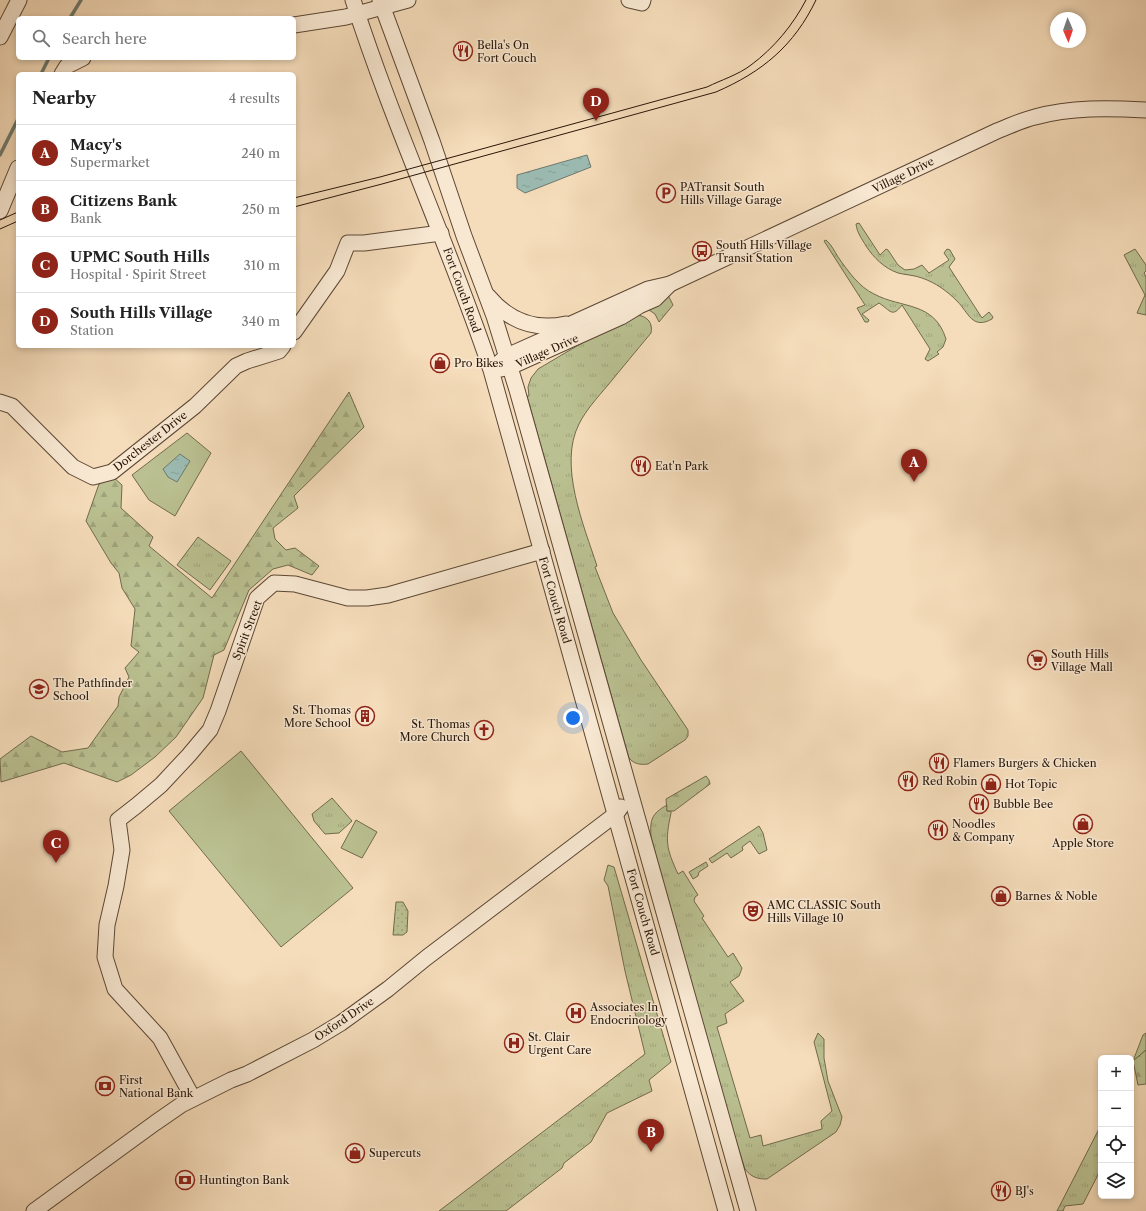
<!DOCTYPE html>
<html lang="en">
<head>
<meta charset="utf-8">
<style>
  body { margin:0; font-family:"Libre Caslon Text",serif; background:#f2f2f2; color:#222 }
  .controls { position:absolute; right:12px; bottom:12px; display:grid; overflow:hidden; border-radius:6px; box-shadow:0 2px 6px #0003 }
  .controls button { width:36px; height:36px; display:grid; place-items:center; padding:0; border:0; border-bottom:1px solid #e0e0e0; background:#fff; color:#222; font:20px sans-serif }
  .compass { position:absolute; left:1050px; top:12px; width:36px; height:36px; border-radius:50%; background:#fff; box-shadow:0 2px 6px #0003; rotate:178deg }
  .you { position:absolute; left:573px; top:718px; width:14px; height:14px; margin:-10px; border:3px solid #fff; border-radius:50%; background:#1a73e8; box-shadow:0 0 0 6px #1a73e833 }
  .badge { display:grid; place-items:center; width:26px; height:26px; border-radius:50%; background:#8f2418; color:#fff; font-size:13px; font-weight:700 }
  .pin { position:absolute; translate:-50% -33px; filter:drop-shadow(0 1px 2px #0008) }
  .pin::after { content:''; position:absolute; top:21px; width:14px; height:12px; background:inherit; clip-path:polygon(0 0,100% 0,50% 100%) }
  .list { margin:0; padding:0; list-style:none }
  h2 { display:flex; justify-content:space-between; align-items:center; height:52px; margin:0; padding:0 16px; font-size:17px }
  h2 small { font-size:13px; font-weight:400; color:#767676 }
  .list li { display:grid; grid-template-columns:26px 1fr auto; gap:12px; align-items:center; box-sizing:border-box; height:56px; padding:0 16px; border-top:1px solid #e0e0e0 }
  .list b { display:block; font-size:15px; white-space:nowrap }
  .list p { margin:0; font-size:13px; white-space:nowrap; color:#767676 }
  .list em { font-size:13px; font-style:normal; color:#767676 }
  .icon { flex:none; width:22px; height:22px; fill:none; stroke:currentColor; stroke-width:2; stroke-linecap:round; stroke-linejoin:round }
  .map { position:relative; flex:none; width:1146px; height:1211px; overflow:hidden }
  .search { position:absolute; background:#fff; box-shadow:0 2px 6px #0003; left:16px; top:16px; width:280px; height:44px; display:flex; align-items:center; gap:10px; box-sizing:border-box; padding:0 14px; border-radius:6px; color:#767676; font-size:15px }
  .panel { position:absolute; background:#fff; box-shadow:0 2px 6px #0003; left:16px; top:72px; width:280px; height:276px; border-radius:6px }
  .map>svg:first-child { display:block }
</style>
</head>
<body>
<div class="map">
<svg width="1146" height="1211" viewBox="0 0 1146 1211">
  <defs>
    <pattern id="grass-tufts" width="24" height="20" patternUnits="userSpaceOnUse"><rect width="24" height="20" fill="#bac091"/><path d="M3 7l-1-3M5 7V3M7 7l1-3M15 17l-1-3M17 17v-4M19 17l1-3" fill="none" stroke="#a0a47c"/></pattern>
    <pattern id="forest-firs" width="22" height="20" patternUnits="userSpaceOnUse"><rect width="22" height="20" fill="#bac091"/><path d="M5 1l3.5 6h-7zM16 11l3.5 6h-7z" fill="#a0a47c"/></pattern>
    <pattern id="garden-dots" width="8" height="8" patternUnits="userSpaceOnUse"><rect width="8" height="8" fill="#bac091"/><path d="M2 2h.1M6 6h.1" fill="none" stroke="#a0a47c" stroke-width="1.8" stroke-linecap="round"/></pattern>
    <pattern id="water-ripples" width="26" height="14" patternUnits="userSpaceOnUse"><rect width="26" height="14" fill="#9cbbb2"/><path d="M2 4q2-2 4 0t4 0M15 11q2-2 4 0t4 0" fill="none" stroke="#86a098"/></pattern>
  </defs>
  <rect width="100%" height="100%" fill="#f5dcba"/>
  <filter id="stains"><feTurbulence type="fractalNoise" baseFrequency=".005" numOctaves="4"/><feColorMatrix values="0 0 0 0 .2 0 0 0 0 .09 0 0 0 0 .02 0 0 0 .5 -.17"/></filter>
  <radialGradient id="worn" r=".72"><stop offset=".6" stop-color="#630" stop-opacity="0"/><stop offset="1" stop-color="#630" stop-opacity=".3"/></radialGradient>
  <g fill="url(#grass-tufts)" stroke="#726a4c">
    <path d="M859 223 880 255 886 249 888 250 898 265 905 270 914 269 922 265 929 273 949 260 944 253 947 249 950 250 955 259 949 267 982 318 989 312 993 317 992 319C972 330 969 313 957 301 947 291 936 283 922 278 914 275 906 275 898 273 884 268 874 258 866 246 862 239 857 233 856 224Z"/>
    <path d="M826 240C831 244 835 252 838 257 848 271 859 287 874 294 902 309 934 301 946 339L943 347 937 352 939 354 928 361 925 359 930 349 902 305C892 318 891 311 879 303L862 314 869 320 868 322H865L857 308 865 305 824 241Z"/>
    <path d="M1135 249 1146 265V271L1144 273 1146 277V315L1137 313 1145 295 1124 255Z"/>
    <path d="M668 295 673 305 659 322 655 314 649 310Z"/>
    <path d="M638 315C648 317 653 323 651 333 636 351 622 368 608 385 597 398 586 410 579 424 558 465 584 526 597 566L595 567 613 613 641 660 688 730V736L685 740 648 764C640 765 634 764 629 758L527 396H529L528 387 531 378 538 369 587 340Z"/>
    <path d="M198 537 231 561 210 590 177 565Z"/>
    <path d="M332 798 352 821 339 833 325 834 314 821 312 814Z"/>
    <path d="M667 805V811H671V813C665 841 666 848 678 874L683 871 698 895 695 897 694 901 704 916 702 918 728 957 733 953 742 968 739 976 730 982 744 1001 725 1014 727 1023 717 1027 750 1138 761 1135 763 1146 822 1129 821 1121 832 1111 814 1042 818 1033 824 1039V1058L828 1081 842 1117 840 1125 836 1132 767 1179C757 1179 751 1177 745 1169L729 1119 651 837C650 820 651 814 667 805Z"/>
    <path d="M759 826 763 833 767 850 759 854 750 841 742 847 743 850 731 858 727 853 712 863 709 859Z"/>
    <path d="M706 862 708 866 699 872 698 876 693 879 689 872Z"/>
    <path d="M608 865 614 867 671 1062 649 1080 652 1091 607 1113 591 1142 564 1163 562 1168 506 1211H439L645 1054 625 971 608 886 604 880Z"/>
    <path d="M1146 1033V1050L1133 1061 1143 1035Z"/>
    <path d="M1101 1125V1169L1083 1204 1065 1206 1063 1211H1057Z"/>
  </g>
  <g fill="url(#forest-firs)" stroke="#726a4c">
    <path d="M349 392 364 427 294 496 298 508 273 528 275 539 286 550 295 548 319 566 312 575 288 565 273 569 249 590 224 650 214 655 203 698 176 737 155 757 131 775 117 782 64 763 1 782 0 759 31 736 62 752 88 748 118 706 119 697 129 677 125 668 139 652 131 646 135 609 122 588 119 573 111 563 86 521 99 484 113 477 122 485 121 508 153 537 149 546 212 598Z"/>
    <path d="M706 776 709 780 710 784 674 811H667L666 799Z"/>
    <path d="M1146 1050V1084L1138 1085 1133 1061Z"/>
  </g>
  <path fill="url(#garden-dots)" stroke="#726a4c" d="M396 902H403L408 911 407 932 403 935H393Z"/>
  <g fill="#bac091" stroke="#726a4c">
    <path d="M187 433 211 453 175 516 149 500 132 475Z"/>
    <path d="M241 751 353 888 281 947 169 811Z"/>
    <path d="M356 820 377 832 362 858 341 848Z"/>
  </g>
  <g fill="url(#water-ripples)" stroke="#6e796e">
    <path d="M587 155 591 167 525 193 517 188V175Z"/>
    <path d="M180 454 190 461 177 482 168 477 163 469Z"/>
  </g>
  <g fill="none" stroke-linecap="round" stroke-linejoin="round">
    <g stroke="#6e796e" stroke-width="3.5">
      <path d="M70 18 81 0"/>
      <path d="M41 74 49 58"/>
      <path d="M0 155 18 119"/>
    </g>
    <defs>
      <g id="minor">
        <path d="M353 0C393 125 449 245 491 370L726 1211"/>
        <path d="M380 0 432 141 464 236 494 316 517 390 748 1211"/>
        <path d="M629 0 642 3 643 0"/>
        <path d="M294 25 346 17 408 0"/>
        <path d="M0 37 19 0"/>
        <path d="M62 74 67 66 83 58"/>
        <path d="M0 211 18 168"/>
        <path d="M488 296C508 320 534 331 566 324"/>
        <path d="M294 332 337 271 348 243H364L441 233"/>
        <path d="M500 362 507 356 556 334 573 323 648 289 670 284 997 131C1010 126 1022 120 1035 117 1071 107 1109 108 1146 110"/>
        <path d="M501 369 510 367 621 317 639 306 655 299 670 284"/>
        <path d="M0 402 12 406 73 467 93 477 112 472 195 406 236 366 247 361 279 351 283 346"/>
        <path d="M193 1098 160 1038 115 989 105 957 107 925 116 886 122 850 118 820 136 806 161 785 189 755 210 730 218 711 257 598 274 583 295 584 348 598H367L388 595 542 551"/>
        <path d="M34 1211 155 1123 181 1105 231 1080 247 1074 313 1040 341 1023 388 989 426 958 616 814 621 807"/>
      </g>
    </defs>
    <use href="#minor" stroke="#5c4734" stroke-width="17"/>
    <use href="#minor" stroke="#f8e8d2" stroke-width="15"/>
    <g stroke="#291507" stroke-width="1">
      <path d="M294 198 380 177 707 87C721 80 738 75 751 65 774 48 793 25 806 0"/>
      <path d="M294 207 382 184 716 92C762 72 794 46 816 0"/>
      <path d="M0 220 18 212"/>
      <path d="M0 229 18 221"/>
    </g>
  </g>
  <defs>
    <symbol id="restaurant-ring" viewBox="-11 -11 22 22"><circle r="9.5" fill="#f8e8d2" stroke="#8f2418" stroke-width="1.5"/><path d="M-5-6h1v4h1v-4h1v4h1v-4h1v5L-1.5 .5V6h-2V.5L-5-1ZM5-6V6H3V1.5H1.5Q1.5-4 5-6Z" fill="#8f2418"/></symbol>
    <symbol id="parking-ring" viewBox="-11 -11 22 22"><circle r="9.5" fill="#f8e8d2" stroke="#8f2418" stroke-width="1.5"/><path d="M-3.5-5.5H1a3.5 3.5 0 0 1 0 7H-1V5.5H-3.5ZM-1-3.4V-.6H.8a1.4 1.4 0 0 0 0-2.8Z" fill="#8f2418"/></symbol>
    <symbol id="bus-ring" viewBox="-11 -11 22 22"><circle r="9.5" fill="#f8e8d2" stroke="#8f2418" stroke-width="1.5"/><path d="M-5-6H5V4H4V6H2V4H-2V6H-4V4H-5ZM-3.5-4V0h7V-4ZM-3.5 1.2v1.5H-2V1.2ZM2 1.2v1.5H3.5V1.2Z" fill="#8f2418"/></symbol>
    <symbol id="shop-ring" viewBox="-11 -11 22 22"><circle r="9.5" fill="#f8e8d2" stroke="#8f2418" stroke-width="1.5"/><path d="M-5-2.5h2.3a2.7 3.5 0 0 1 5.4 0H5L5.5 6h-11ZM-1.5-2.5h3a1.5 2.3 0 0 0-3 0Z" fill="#8f2418"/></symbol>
    <symbol id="supermarket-ring" viewBox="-11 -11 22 22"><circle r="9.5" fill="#f8e8d2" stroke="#8f2418" stroke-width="1.5"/><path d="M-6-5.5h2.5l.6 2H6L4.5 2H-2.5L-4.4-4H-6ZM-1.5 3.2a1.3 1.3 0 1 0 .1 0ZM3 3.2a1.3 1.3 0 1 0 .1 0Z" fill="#8f2418"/></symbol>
    <symbol id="school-ring" viewBox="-11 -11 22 22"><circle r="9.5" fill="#f8e8d2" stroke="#8f2418" stroke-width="1.5"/><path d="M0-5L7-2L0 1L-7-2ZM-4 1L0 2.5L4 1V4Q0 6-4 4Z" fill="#8f2418"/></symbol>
    <symbol id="building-ring" viewBox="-11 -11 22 22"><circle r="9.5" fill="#f8e8d2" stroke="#8f2418" stroke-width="1.5"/><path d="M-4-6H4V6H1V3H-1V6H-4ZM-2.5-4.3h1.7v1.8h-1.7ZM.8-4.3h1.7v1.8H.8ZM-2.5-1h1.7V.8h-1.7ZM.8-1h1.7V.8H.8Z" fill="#8f2418"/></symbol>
    <symbol id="church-ring" viewBox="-11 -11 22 22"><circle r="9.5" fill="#f8e8d2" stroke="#8f2418" stroke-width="1.5"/><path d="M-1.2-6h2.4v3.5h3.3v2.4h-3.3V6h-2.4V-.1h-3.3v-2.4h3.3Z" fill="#8f2418"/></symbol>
    <symbol id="theatre-ring" viewBox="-11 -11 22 22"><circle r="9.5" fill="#f8e8d2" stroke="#8f2418" stroke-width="1.5"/><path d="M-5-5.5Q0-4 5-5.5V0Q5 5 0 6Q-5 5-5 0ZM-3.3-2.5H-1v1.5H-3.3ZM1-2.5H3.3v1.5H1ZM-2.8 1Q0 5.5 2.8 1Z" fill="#8f2418"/></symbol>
    <symbol id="hospital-ring" viewBox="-11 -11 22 22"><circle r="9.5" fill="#f8e8d2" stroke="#8f2418" stroke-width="1.5"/><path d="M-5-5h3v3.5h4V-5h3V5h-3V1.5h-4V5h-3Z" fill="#8f2418"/></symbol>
    <symbol id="bank-ring" viewBox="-11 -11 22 22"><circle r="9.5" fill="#f8e8d2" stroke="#8f2418" stroke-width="1.5"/><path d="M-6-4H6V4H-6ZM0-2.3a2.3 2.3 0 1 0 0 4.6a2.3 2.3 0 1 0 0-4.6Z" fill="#8f2418"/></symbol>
  </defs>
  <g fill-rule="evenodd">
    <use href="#restaurant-ring" x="452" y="40" width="22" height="22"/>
    <use href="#parking-ring" x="655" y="182" width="22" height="22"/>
    <use href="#bus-ring" x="691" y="240" width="22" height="22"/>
    <use href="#shop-ring" x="429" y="352" width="22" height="22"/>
    <use href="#restaurant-ring" x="630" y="455" width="22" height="22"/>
    <use href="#supermarket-ring" x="1026" y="649" width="22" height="22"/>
    <use href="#school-ring" x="28" y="678" width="22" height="22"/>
    <use href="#building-ring" x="354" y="705" width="22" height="22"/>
    <use href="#church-ring" x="473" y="719" width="22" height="22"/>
    <use href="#restaurant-ring" x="928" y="752" width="22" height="22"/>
    <use href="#restaurant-ring" x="897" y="770" width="22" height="22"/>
    <use href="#shop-ring" x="980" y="773" width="22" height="22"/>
    <use href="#restaurant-ring" x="968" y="793" width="22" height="22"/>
    <use href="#shop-ring" x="1072" y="813" width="22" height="22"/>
    <use href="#restaurant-ring" x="927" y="819" width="22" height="22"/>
    <use href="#shop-ring" x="990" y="885" width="22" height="22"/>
    <use href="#theatre-ring" x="742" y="900" width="22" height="22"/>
    <use href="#hospital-ring" x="565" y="1002" width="22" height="22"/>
    <use href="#hospital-ring" x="503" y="1032" width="22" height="22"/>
    <use href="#bank-ring" x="94" y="1075" width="22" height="22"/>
    <use href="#shop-ring" x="344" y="1142" width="22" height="22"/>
    <use href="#bank-ring" x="174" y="1169" width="22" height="22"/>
    <use href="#restaurant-ring" x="990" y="1180" width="22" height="22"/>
  </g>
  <g text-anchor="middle" stroke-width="3" stroke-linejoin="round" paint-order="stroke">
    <g font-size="11" fill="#291507" stroke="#f8e8d2" text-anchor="start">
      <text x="477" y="49">Bella's On<tspan x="477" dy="13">Fort Couch</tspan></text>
      <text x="680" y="191">PATransit South<tspan x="680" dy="13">Hills Village Garage</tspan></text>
      <text x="716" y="249">South Hills Village<tspan x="716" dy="13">Transit Station</tspan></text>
      <text x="454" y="367">Pro Bikes</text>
      <text x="655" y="470">Eat'n Park</text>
      <text x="1051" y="658">South Hills<tspan x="1051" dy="13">Village Mall</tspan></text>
      <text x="53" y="687">The Pathfinder<tspan x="53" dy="13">School</tspan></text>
      <text x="351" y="714" text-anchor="end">St. Thomas<tspan x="351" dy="13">More School</tspan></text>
      <text x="470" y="728" text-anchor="end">St. Thomas<tspan x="470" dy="13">More Church</tspan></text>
      <text x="953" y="767">Flamers Burgers &amp; Chicken</text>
      <text x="922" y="785">Red Robin</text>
      <text x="1005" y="788">Hot Topic</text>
      <text x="993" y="808">Bubble Bee</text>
      <text x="952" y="828">Noodles<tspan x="952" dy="13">&amp; Company</tspan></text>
      <text x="1083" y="847" text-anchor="middle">Apple Store</text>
      <text x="1015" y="900">Barnes &amp; Noble</text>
      <text x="767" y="909">AMC CLASSIC South<tspan x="767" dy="13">Hills Village 10</tspan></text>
      <text x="590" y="1011">Associates In<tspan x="590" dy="13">Endocrinology</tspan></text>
      <text x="528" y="1041">St. Clair<tspan x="528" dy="13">Urgent Care</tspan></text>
      <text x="119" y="1084">First<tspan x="119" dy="13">National Bank</tspan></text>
      <text x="369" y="1157">Supercuts</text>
      <text x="199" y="1184">Huntington Bank</text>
      <text x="1015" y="1195">BJ's</text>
    </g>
    <g font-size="11" fill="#291507" stroke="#f8e8d2">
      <text transform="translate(903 175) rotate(-26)" y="4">Village Drive</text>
      <text transform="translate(462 290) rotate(70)" y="4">Fort Couch Road</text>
      <text transform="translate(547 351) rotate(-24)" y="4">Village Drive</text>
      <text transform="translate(150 441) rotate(-38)" y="4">Dorchester Drive</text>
      <text transform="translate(555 600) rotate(74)" y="4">Fort Couch Road</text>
      <text transform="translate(247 630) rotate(-69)" y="4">Spirit Street</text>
      <text transform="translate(643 912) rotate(74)" y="4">Fort Couch Road</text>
      <text transform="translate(344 1019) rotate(-34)" y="4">Oxford Drive</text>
    </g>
  </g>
  <rect width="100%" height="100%" filter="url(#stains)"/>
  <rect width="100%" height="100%" fill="url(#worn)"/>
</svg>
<div class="controls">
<button>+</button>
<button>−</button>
<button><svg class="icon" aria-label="locate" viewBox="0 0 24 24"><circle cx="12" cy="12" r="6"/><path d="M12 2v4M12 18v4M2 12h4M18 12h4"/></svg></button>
<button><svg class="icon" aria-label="layers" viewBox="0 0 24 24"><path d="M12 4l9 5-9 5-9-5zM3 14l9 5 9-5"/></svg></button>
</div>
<svg class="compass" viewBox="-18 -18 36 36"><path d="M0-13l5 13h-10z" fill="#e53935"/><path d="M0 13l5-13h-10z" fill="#767676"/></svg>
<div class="you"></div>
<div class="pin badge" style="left:914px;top:482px">A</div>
<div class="pin badge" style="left:651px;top:1152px">B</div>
<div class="pin badge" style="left:56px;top:863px">C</div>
<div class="pin badge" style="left:596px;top:121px">D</div>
<div class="search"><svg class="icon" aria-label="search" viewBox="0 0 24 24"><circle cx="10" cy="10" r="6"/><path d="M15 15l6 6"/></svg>Search here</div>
<section class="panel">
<h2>Nearby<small>4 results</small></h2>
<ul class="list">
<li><span class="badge">A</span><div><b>Macy's</b><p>Supermarket</p></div><em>240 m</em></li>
<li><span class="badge">B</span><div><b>Citizens Bank</b><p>Bank</p></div><em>250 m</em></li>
<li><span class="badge">C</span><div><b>UPMC South Hills</b><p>Hospital · Spirit Street</p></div><em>310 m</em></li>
<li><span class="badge">D</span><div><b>South Hills Village</b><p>Station</p></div><em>340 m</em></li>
</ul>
</section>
</div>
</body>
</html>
